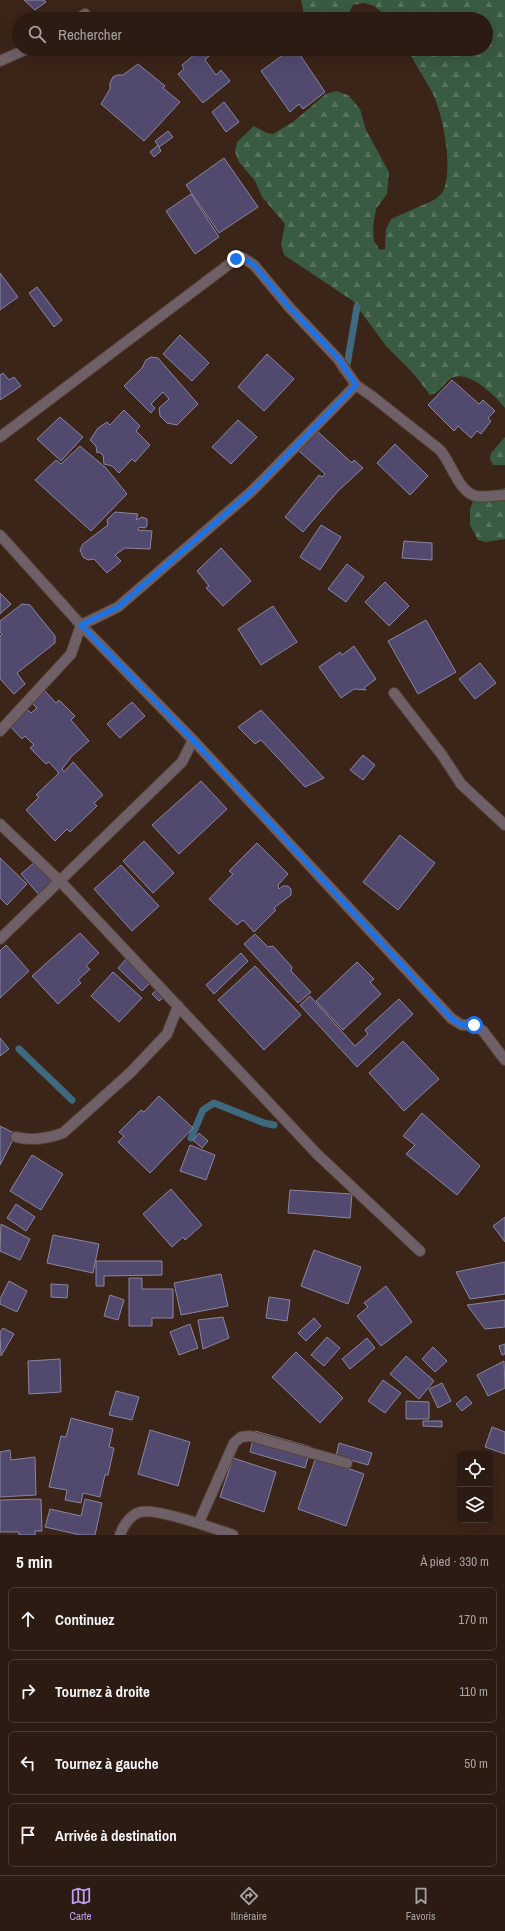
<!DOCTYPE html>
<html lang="fr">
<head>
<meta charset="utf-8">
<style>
  body { margin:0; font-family:"Archivo Narrow",sans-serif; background:#34241b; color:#f1f3f6 }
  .controls { position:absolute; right:12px; bottom:12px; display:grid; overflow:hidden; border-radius:6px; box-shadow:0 4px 16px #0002 }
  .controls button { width:36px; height:36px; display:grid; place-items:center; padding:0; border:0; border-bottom:1px solid #483932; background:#2c1b12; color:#f1f3f6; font:20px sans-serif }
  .stop { position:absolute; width:12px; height:12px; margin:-9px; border:3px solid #1a73e8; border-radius:50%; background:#fff }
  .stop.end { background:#1a73e8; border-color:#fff; box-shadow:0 1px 4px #0008 }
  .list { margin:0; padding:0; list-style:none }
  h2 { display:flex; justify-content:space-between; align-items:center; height:52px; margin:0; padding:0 16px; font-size:17px }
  h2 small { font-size:13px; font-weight:400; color:#a6a19f }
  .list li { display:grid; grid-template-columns:26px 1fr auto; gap:12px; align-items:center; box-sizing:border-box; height:64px; margin:0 8px 8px; padding:0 8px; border:1px solid #483932; border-radius:6px }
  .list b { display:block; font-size:15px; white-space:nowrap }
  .list em { font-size:13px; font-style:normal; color:#a6a19f }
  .icon { flex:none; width:22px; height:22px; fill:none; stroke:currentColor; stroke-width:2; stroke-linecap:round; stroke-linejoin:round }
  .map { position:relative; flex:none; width:505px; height:1535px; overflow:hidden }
  .search { position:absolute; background:#2c1b12; box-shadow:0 4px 16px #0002; left:12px; right:12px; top:12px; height:44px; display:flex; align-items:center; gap:10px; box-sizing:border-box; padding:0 14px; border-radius:22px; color:#a6a19f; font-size:15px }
  .sheet { height:340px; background:#2c1b12 }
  nav { display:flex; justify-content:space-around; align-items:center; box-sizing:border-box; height:56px; border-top:1px solid #483932; background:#2c1b12; font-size:11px; color:#a6a19f }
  nav a { display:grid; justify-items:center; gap:2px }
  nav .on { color:#bca0f2 }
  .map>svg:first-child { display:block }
</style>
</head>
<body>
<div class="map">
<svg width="505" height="1535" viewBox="0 0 505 1535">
  <defs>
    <pattern id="forest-firs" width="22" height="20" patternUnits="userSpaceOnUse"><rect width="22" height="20" fill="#395b41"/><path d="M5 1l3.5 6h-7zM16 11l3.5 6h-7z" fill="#57735c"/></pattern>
  </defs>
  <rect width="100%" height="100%" fill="#3b2418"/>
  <g fill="url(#forest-firs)">
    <path d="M301 0H505V408C495 395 465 366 449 380 442 386 439 393 430 395L413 373 386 346 353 301 284 255 281 244 285 224 262 197 255 181 239 162 235 152 237 142 254 126 267 133 273 134 293 122 326 94 336 91 348 95 360 109 366 130 389 172 387 194 376 209 373 227 374 241 380 250 385 249 386 229 391 219 434 200C438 197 442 194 444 189 453 166 443 114 432 92 424 77 415 65 408 49H486V19H390L374 6 364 3 353 5 346 19H305Z"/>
    <path d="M505 437V465H493L490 459 491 453Z"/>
    <path d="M505 488V539L486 542 478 540 470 525V509L473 501 479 495Z"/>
  </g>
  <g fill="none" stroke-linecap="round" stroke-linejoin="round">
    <g stroke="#3e697f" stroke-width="7">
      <path d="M342 370 347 365 357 307"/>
      <path d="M19 1049 72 1100"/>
      <path d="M191 1138 203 1110 214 1103 264 1123 274 1125"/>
    </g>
  </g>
  <g fill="#524a6e" stroke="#8a85a1">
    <path d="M24 0H44L46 2 35 10Z"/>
    <path d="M201 49 209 56 205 60 216 75 221 70 230 81 203 103 178 74 184 69 182 65Z"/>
    <path d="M291 49H296L325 92 303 109 299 104 290 112 261 71Z"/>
    <path d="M138 64 165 86 163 88 180 102 144 141 101 104 110 89V83L113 77 117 75H123Z"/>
    <path d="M224 102 239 122 226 132 212 112Z"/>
    <path d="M168 131 173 137 159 147 155 141Z"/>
    <path d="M158 145 161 151 154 157 150 152Z"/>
    <path d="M224 158 258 207 219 233 186 185Z"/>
    <path d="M191 194 219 237 195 254 166 211Z"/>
    <path d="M0 273 18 297 0 310Z"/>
    <path d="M37 287 62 320 54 327 29 293Z"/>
    <path d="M180 335 209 363 192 381 163 354Z"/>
    <path d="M267 354 294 379 264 411 238 387Z"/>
    <path d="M151 357 158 358 198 404 177 425 167 423 160 416 159 408 169 399 163 392 151 404 155 408 151 413 124 386 142 368 146 360Z"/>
    <path d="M3 373 9 380 14 377 21 386 0 400V375Z"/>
    <path d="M452 380 479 404 483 400 495 411 488 418 491 421 481 434 477 431 471 438 458 426 454 431 428 405Z"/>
    <path d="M124 410 140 426 136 431 150 445 135 462 132 459 119 473 112 466 104 464 103 455 99 452 97 453 96 446 90 440 98 428 107 422 110 425Z"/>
    <path d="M60 417 83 437 61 461 37 439Z"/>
    <path d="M238 420 257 437 231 464 212 447Z"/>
    <path d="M317 431 352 463 354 460 363 468 338 491 303 532 285 517 319 475 322 477 325 474 299 451Z"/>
    <path d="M395 444 428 476 410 495 377 463Z"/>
    <path d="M80 446 106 468 127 494 91 531 35 480 56 460 61 464Z"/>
    <path d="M115 512 138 514 136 520 142 517 147 519V526L145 528 139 527 138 530 152 531 150 549 125 548 115 555 121 561 107 573 94 559 88 560 83 557 80 550 83 544 108 525 107 520Z"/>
    <path d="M321 525 341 537 320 570 300 557Z"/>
    <path d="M404 541 432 543V560L402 558Z"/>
    <path d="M221 548 251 581 223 606 206 588 209 586 197 571Z"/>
    <path d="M347 564 364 577 346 602 328 589Z"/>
    <path d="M385 582 409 606 389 626 365 602Z"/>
    <path d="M0 593 11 604 0 614Z"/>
    <path d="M22 604 30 605 55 636V643L17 673 25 684 14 694 0 679V636L2 634 0 632V621Z"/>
    <path d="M273 606 297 642 261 665 238 629Z"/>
    <path d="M426 620 456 672 418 694 388 641Z"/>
    <path d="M354 646 376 679 364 688 366 690 354 689 341 698 319 667 340 652 342 655Z"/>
    <path d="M480 663 496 683 475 699 459 679Z"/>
    <path d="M44 690 56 703 59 700 75 716 71 720 89 741 72 756 62 769 64 772 73 762 103 795 94 803 97 806 70 832 67 829 55 841 26 810 39 797 36 795 59 773 49 762 46 764 30 748 34 745 25 736 22 739 9 725 27 709 31 713 37 708 31 702Z"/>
    <path d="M132 702 145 716 120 738 107 724Z"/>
    <path d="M261 710 324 778 305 787 261 740 255 744 238 727Z"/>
    <path d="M363 755 375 765 363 780 350 770Z"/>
    <path d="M201 781 227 809 179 854 152 825Z"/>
    <path d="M400 835 435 863 398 910 363 882Z"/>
    <path d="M144 841 174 873 153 893 123 861Z"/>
    <path d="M257 843 288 874 278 885 279 889 283 886H288L291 889V895L274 908 276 910 254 932 243 920 237 925 209 899 233 874 229 871Z"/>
    <path d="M0 858 27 884 7 905 0 898Z"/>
    <path d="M35 862 54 883 40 896 21 874Z"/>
    <path d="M121 865 159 906 132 931 94 889Z"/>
    <path d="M80 933 99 953 86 966 90 969 78 980 81 983 58 1004 32 976Z"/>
    <path d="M255 934 268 947 273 946 292 967 291 971 311 992 298 1003 244 944Z"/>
    <path d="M6 945 29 971 0 998V951Z"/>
    <path d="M241 953 248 961 214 994 206 985Z"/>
    <path d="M127 958 151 982 142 991 118 968Z"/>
    <path d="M357 962 374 979 370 982 381 994 343 1030 316 1001Z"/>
    <path d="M255 966 301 1015 264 1050 218 1000Z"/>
    <path d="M113 972 142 998 119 1022 91 996Z"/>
    <path d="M158 989 164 997 159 1001 152 994Z"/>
    <path d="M310 996 355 1046 368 1034 365 1030 399 999 413 1014 357 1067 300 1005Z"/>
    <path d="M0 1038 9 1049 0 1056Z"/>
    <path d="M403 1041 439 1079 404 1111 369 1073Z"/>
    <path d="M159 1096 193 1128 150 1173 118 1142 124 1136 119 1132 141 1110 144 1112Z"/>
    <path d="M422 1113 480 1166 457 1195 406 1154 415 1145 403 1136Z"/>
    <path d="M0 1126 16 1134 0 1165Z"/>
    <path d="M199 1133 208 1141 202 1148 193 1140Z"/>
    <path d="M190 1145 215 1155 206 1180 180 1171Z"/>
    <path d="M32 1155 63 1174 41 1210 10 1191Z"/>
    <path d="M171 1189 202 1225 185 1240 183 1237 172 1247 143 1214Z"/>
    <path d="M290 1190 352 1194 350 1218 288 1213Z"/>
    <path d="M16 1204 35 1217 26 1231 7 1218Z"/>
    <path d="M505 1217V1242L493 1226Z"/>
    <path d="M1 1224 30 1239 20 1260 0 1251Z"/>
    <path d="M53 1235 99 1244 93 1273 47 1263Z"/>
    <path d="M314 1250 361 1267 348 1304 301 1286Z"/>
    <path d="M96 1261H162V1275L104 1276V1286H96Z"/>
    <path d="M505 1262V1294L470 1299 456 1272Z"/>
    <path d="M221 1274 228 1306 181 1315 174 1283Z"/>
    <path d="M129 1278H142V1289H173V1318H152V1326H129Z"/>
    <path d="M9 1281 27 1291 17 1312 0 1304V1299Z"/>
    <path d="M51 1284 68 1285 67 1298 51 1297Z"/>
    <path d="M386 1286 412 1322 381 1346 357 1316 368 1307 364 1303Z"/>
    <path d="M110 1295 124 1300 118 1320 104 1316Z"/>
    <path d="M269 1297 290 1300 287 1321 266 1318Z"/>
    <path d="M505 1300V1327L485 1329 467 1305Z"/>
    <path d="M223 1317 229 1338 203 1349 198 1320Z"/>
    <path d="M314 1318 321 1326 306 1341 298 1333Z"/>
    <path d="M190 1324 198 1348 179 1355 170 1332Z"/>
    <path d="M3 1328 14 1334 1 1356 0 1332Z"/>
    <path d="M327 1337 340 1348 324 1366 311 1355Z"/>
    <path d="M367 1338 375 1348 350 1369 342 1359Z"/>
    <path d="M505 1344V1354L502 1355 499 1346Z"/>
    <path d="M433 1347 447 1361 435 1372 422 1359Z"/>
    <path d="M296 1352 343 1398 320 1423 272 1377Z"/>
    <path d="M406 1356 434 1381 419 1399 390 1374Z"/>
    <path d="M60 1359 61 1392 29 1394 28 1361Z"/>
    <path d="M504 1361 505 1388 488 1396 477 1375Z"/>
    <path d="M383 1380 401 1393 385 1413 368 1401Z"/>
    <path d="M442 1383 451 1401 438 1408 429 1389Z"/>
    <path d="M116 1391 139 1397 132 1420 109 1415Z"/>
    <path d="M466 1396 472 1403 462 1411 456 1404Z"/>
    <path d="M406 1401 429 1402V1419H406Z"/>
    <path d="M71 1418 113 1429 109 1447 114 1448 108 1475H105L100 1497 83 1493 81 1503 65 1500 67 1490 49 1487 61 1436 66 1437Z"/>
    <path d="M423 1421H442V1427L423 1426Z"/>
    <path d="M492 1427 505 1432V1454L485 1447Z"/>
    <path d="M150 1430 190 1442 178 1486 138 1474Z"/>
    <path d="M255 1431 311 1447 305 1468 250 1452Z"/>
    <path d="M339 1443 372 1453 368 1465 336 1456Z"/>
    <path d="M10 1450 11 1460 35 1457 36 1495 0 1497V1452Z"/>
    <path d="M316 1457 364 1474 346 1526 298 1509Z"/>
    <path d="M233 1458 276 1472 264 1512 220 1497Z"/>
    <path d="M41 1499 42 1531H35V1535H19V1532H0V1500Z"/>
    <path d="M85 1499 102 1503 95 1535H80L45 1527 50 1509 81 1516Z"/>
  </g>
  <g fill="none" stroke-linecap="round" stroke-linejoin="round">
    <defs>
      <g id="minor">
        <path d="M78 19 85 14"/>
        <path d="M0 61 27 49"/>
        <path d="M0 437 236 259 243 258 254 265 289 307 338 359 356 385 373 397 440 450C451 462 459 493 476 496 485 498 496 495 505 495"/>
        <path d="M0 535 81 625 193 740 452 1019 462 1025H474L483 1031 505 1060"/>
        <path d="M394 693 442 755 461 784 505 825"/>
        <path d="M0 731 71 654 81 625 118 607 252 491 356 385"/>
        <path d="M0 824 60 881 317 1154 420 1251"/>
        <path d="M0 939 182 762 193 740"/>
        <path d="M16 1137C31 1141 49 1138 63 1133L131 1072 167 1034 178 1006"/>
        <path d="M199 1522 234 1443 241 1437 250 1436 347 1463"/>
        <path d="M120 1535C123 1526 130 1515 140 1512 155 1507 216 1529 233 1535"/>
      </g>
    </defs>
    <use href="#minor" stroke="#564034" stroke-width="12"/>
    <use href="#minor" stroke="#6e6066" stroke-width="10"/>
  </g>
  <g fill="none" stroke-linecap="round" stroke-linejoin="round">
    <path stroke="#1a73e8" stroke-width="5" d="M236 259 243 258 254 265 289 307 338 358 356 385 252 491 118 607 81 625 193 740 452 1019 462 1025H474"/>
  </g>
</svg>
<div class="controls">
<button><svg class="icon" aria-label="locate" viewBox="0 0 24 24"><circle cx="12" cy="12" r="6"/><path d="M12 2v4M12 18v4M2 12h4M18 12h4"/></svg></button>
<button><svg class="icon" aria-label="layers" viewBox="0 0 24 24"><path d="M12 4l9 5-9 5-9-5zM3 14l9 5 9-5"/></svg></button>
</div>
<div class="stop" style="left:474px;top:1025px"></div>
<div class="stop end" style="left:236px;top:259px"></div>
<div class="search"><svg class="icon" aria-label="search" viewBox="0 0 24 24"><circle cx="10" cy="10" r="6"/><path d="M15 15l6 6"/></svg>Rechercher</div>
</div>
<section class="sheet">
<h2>5 min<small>À pied · 330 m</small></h2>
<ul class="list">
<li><svg class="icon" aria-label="ahead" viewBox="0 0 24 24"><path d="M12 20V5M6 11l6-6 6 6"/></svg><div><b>Continuez</b></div><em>170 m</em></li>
<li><svg class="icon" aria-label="right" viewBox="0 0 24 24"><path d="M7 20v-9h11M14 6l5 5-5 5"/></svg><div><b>Tournez à droite</b></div><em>110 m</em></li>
<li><svg class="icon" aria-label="left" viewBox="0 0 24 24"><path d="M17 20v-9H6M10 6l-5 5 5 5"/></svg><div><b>Tournez à gauche</b></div><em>50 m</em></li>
<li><svg class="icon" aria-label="arrive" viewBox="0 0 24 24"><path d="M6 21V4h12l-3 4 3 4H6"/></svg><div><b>Arrivée à destination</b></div></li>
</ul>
</section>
<nav>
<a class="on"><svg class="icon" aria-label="map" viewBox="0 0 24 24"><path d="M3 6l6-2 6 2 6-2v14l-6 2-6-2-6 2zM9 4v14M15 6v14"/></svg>Carte</a>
<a><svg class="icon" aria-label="directions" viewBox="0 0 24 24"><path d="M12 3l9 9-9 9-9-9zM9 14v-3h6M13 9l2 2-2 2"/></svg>Itinéraire</a>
<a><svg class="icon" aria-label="saved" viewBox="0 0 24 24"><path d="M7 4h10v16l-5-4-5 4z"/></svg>Favoris</a>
</nav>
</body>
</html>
